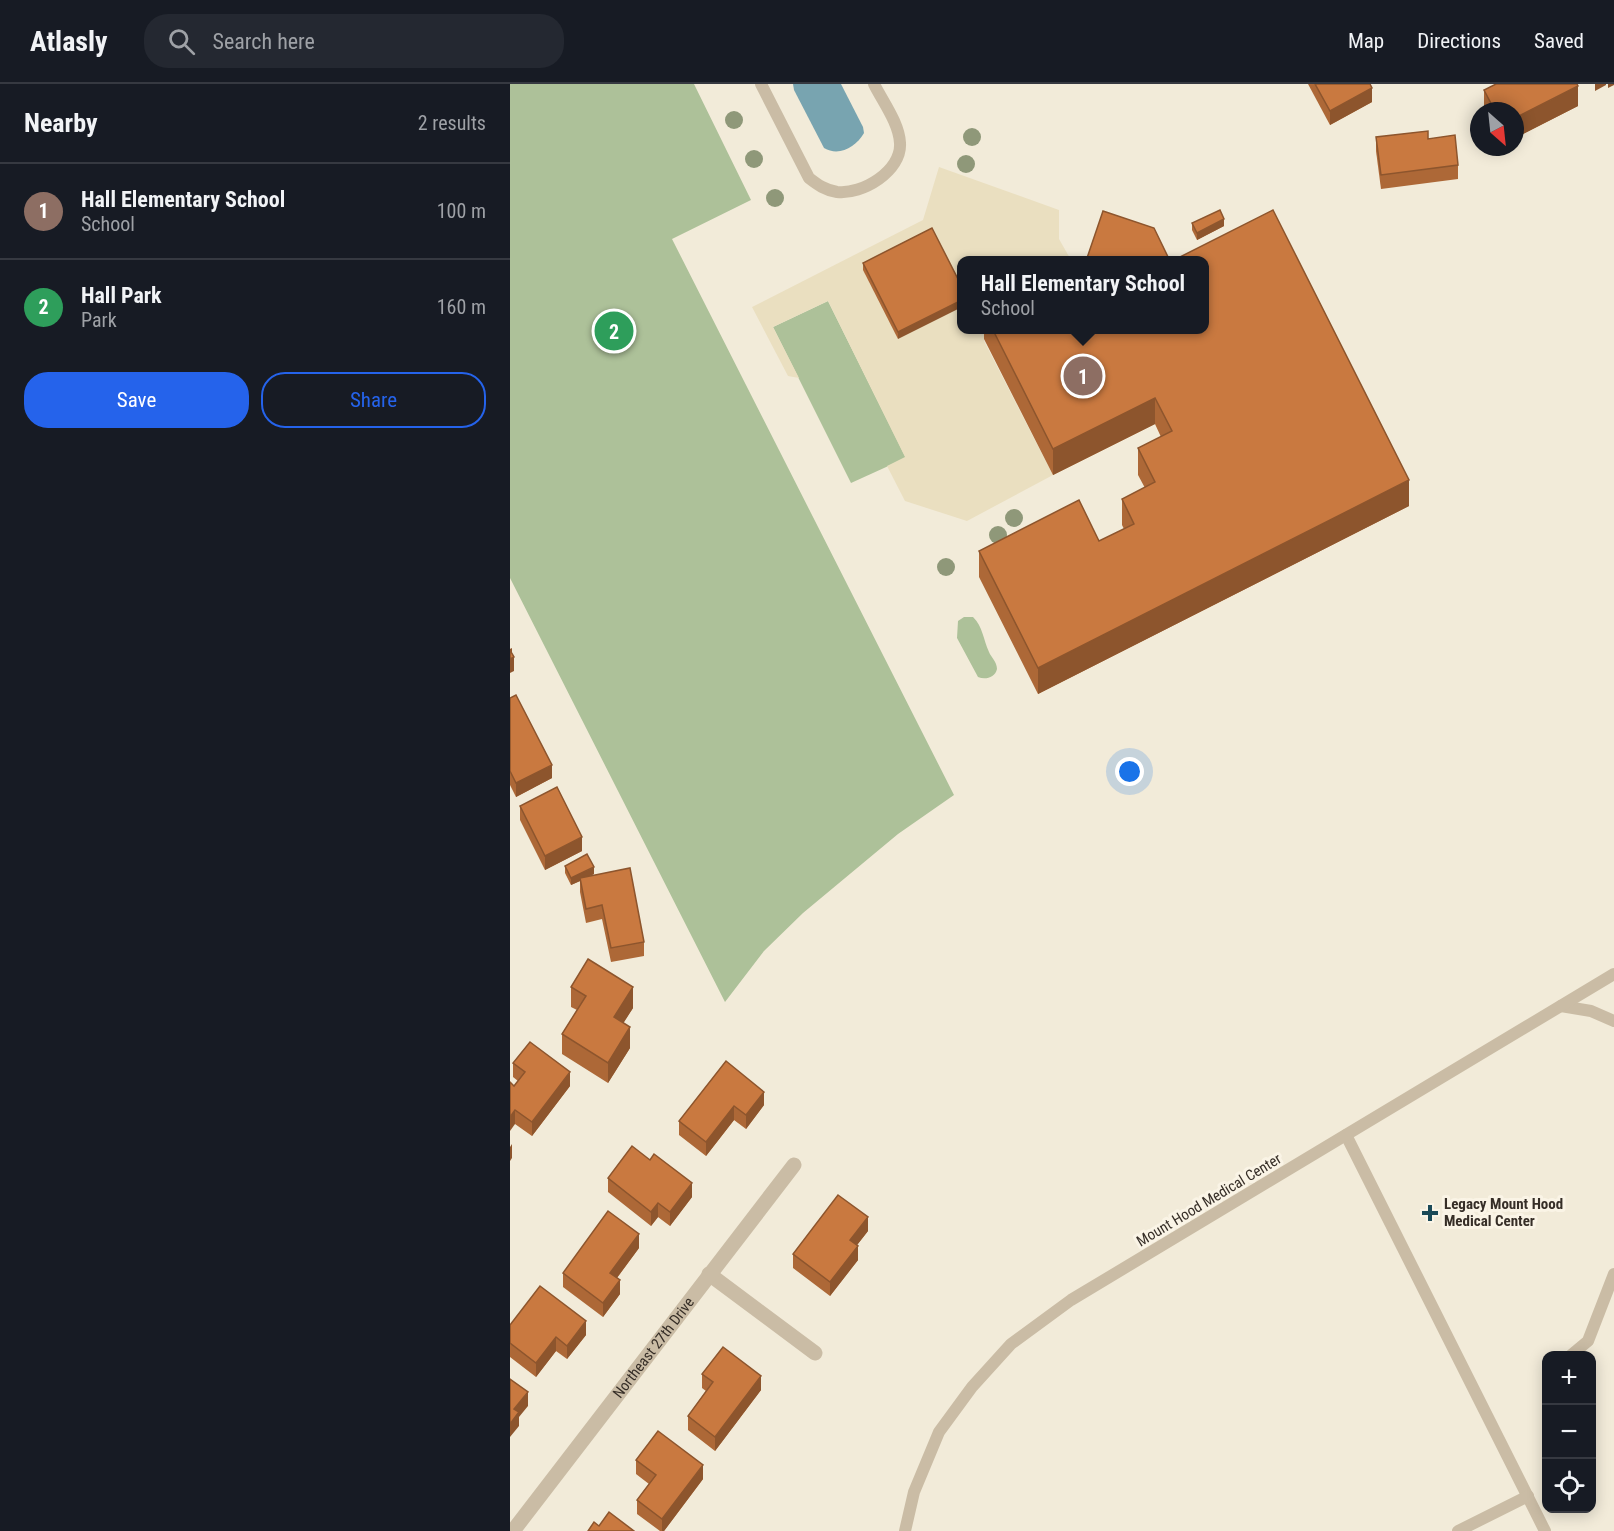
<!DOCTYPE html>
<html lang="en">
<head>
<meta charset="utf-8">
<style>
  body { margin:0; font-family:"Roboto Condensed",sans-serif; background:#242831; color:#f1f3f6 }
  .controls { position:absolute; right:18px; bottom:18px; display:grid; overflow:hidden; border-radius:12px; box-shadow:0 3px 15px #0003 }
  .controls button { width:54px; height:54px; display:grid; place-items:center; padding:0; border:0; border-bottom:2px solid #363941; background:#171b24; color:#f1f3f6; font:30px sans-serif }
  .compass { position:absolute; left:960px; top:18px; width:54px; height:54px; border-radius:50%; background:#171b24; box-shadow:0 3px 15px #0003; rotate:153deg }
  .you { position:absolute; left:620px; top:688px; width:21px; height:21px; margin:-15px; border:4px solid #fff; border-radius:50%; background:#1a73e8; box-shadow:0 0 0 9px #1a73e833 }
  .badge { display:grid; place-items:center; width:39px; height:39px; border-radius:50%; background:#2563eb; color:#fff; font-size:20px; font-weight:700 }
  .pin { position:absolute; translate:-50% -50%; border:3px solid #fff; box-shadow:0 2px 6px #0006 }
  .popup { position:absolute; left:447px; top:172px; width:252px; height:78px; box-sizing:border-box; display:grid; place-content:center; border-radius:12px; background:#171b24; filter:drop-shadow(0 2px 4px #0005); font-size:20px; white-space:nowrap; color:#9ea1a6 }
  .popup b { font-size:22px; color:#f1f3f6 }
  .popup::after { content:''; position:absolute; left:50%; top:100%; margin-left:-12px; border:12px solid transparent; border-top-color:#171b24 }
  .list { margin:0; padding:0; list-style:none }
  h2 { display:flex; justify-content:space-between; align-items:center; height:78px; margin:0; padding:0 24px; font-size:26px }
  h2 small { font-size:20px; font-weight:400; color:#9ea1a6 }
  .list li { display:grid; grid-template-columns:39px 1fr auto; gap:18px; align-items:center; box-sizing:border-box; height:96px; padding:0 24px; border-top:2px solid #363941 }
  .list b { display:block; font-size:22px; white-space:nowrap }
  .list p { margin:0; font-size:20px; white-space:nowrap; color:#9ea1a6 }
  .list em { font-size:20px; font-style:normal; color:#9ea1a6 }
  .actions { display:flex; gap:12px; padding:18px 24px }
  .actions a { flex:1; padding:14px 0; border:2px solid #2563eb; border-radius:24px; text-align:center; font-size:21px; color:#2563eb }
  .actions .main { background:#2563eb; color:#fff }
  .icon { flex:none; width:33px; height:33px; fill:none; stroke:currentColor; stroke-width:2; stroke-linecap:round; stroke-linejoin:round }
  .map { position:relative; flex:none; width:1104px; height:1447px; overflow:hidden }
  header { display:flex; align-items:center; gap:36px; box-sizing:border-box; height:84px; padding:0 30px; background:#171b24; border-bottom:2px solid #363941 }
  header strong { font-size:28px }
  nav { display:flex; gap:33px; margin-inline-start:auto; font-size:21px }
  .search { width:420px; height:54px; background:#242831; display:flex; align-items:center; gap:15px; box-sizing:border-box; padding:0 21px; border-radius:24px; color:#9ea1a6; font-size:22px }
  main { display:flex }
  aside { flex:1; background:#171b24 }
  .map>svg:first-child { display:block }
</style>
</head>
<body>
<header>
<strong>Atlasly</strong>
<div class="search"><svg class="icon" aria-label="search" viewBox="0 0 24 24"><circle cx="10" cy="10" r="6"/><path d="M15 15l6 6"/></svg>Search here</div>
<nav><a>Map</a><a>Directions</a><a>Saved</a></nav>
</header>
<main>
<aside>
<h2>Nearby<small>2 results</small></h2>
<ul class="list">
<li><span class="badge" style="background:#8d6e63">1</span><div><b>Hall Elementary School</b><p>School</p></div><em>100 m</em></li>
<li><span class="badge" style="background:#2e9e5b">2</span><div><b>Hall Park</b><p>Park</p></div><em>160 m</em></li>
</ul>
<div class="actions"><a class="main">Save</a><a>Share</a></div>
</aside>
<div class="map">
<svg width="1104" height="1447" viewBox="0 0 1104 1447">
  <rect width="100%" height="100%" fill="#f2ebd9"/>
  <g fill="#adc199">
    <path d="M0 0H184L241 116 162 155 444 711 388 750 293 829 254 867 215 918 0 494Z"/>
    <path d="M318 217 396 374 341 399 263 243Z"/>
    <path d="M454 533H463C473 543 473 555 479 568 481 573 487 578 487 585 485 594 475 596 468 593L447 554 448 537Z"/>
  </g>
  <path fill="#eadfc0" d="M429 83 549 126V155L561 176H452V246H492L474 255V257L543 391 457 437 395 417 377 382 395 373 318 217 263 243 289 294 278 292 242 223 413 136Z"/>
  <path fill="#78a4b0" d="M283 0H331L353 43 354 49C346 63 329 73 314 64L284 6Z"/>
  <g fill="none" stroke-linecap="round" stroke-linejoin="round">
    <g stroke="#cabca5" stroke-width="12">
      <path d="M251 0 299 94C308 101 315 106 327 108 352 111 392 87 390 59 389 39 373 18 364 0"/>
      <path d="M1051 922 1081 927 1104 937"/>
      <path d="M836 1051 1035 1447"/>
      <path d="M1060 1272 1078 1257 1104 1190"/>
      <path d="M395 1447 404 1408 429 1348 462 1303 501 1260 561 1216 1104 890"/>
      <path d="M948 1447 1018 1412"/>
    </g>
    <g stroke="#cabca5" stroke-width="15">
      <path d="M199 1190 305 1269"/>
      <path id="s1" d="M3 1447 284 1081"/>
    </g>
  </g>
  <g fill="#8f9879">
    <circle cx="224" cy="36" r="9"/>
    <circle cx="462" cy="53" r="9"/>
    <circle cx="244" cy="75" r="9"/>
    <circle cx="456" cy="80" r="9"/>
    <circle cx="265" cy="114" r="9"/>
    <circle cx="504" cy="434" r="9"/>
    <circle cx="488" cy="451" r="9"/>
    <circle cx="436" cy="483" r="9"/>
  </g>
  <g fill="#ad6837">
    <path d="M798 0H860L862 18 820 41Z"/>
    <path d="M974 6 1068 22 1005 54V27H974Z"/>
    <path d="M866 53 948 81V95L871 105 866 67Z"/>
    <path d="M682 139 714 142 687 156 682 146Z"/>
    <path d="M422 144 388 255 353 186V179Z"/>
    <path d="M474 246H694L899 422 528 610 469 493V467L589 457 614 445 612 441V415L635 404 628 391V364L651 353 645 340 543 391 474 255Z"/>
    <path d="M0 614 42 694 6 713 0 701Z"/>
    <path d="M10 722 72 767 35 786 10 736Z"/>
    <path d="M55 782 84 790 79 792 134 858V872L101 878 92 835 76 839 70 808V797L61 801 55 789Z"/>
    <path d="M61 903 123 924 113 939 120 964 98 999 52 970V950L67 926 61 923Z"/>
    <path d="M216 977 254 1021 236 1045 224 1036 196 1072 169 1051V1037Z"/>
    <path d="M3 979 60 1002 22 1052 5 1040 4 1002 8 997 3 993Z"/>
    <path d="M98 1094 182 1113 160 1142 148 1133 141 1142 98 1108Z"/>
    <path d="M358 1147 347 1161 348 1176 320 1212 283 1184V1170Z"/>
    <path d="M129 1164 107 1194 110 1210 93 1233 53 1203V1189Z"/>
    <path d="M0 1241 76 1251 57 1275 46 1267 26 1293 0 1273Z"/>
    <path d="M192 1290 251 1306 205 1367 178 1346V1332L196 1307 192 1304Z"/>
    <path d="M126 1376 193 1395 154 1447H150L127 1430V1416L139 1400 126 1390Z"/>
  </g>
  <g fill="#8d552d">
    <path d="M1085 0H1096V1L1085 7Z"/>
    <path d="M1098 0H1104V1L1098 4Z"/>
    <path d="M1068 2V22L1005 54V34Z"/>
    <path d="M862 4V18L820 41V27Z"/>
    <path d="M714 135V142L687 156V149Z"/>
    <path d="M452 216V223L388 255V248Z"/>
    <path d="M645 314V340L543 391V365Z"/>
    <path d="M899 396V422L528 610V584Z"/>
    <path d="M2 564V574L4 573V587L0 589V565Z"/>
    <path d="M42 681V694L6 713V699Z"/>
    <path d="M72 753V767L35 786V772Z"/>
    <path d="M84 783V790L70 797V794V797L61 801V794Z"/>
    <path d="M123 903V924L104 954V933Z"/>
    <path d="M120 943V964L98 999V979Z"/>
    <path d="M60 988V1002L22 1052V1038Z"/>
    <path d="M254 1008V1021L236 1045V1031Z"/>
    <path d="M224 1022V1036L196 1072V1058Z"/>
    <path d="M5 1026V1040L0 1047V1033Z"/>
    <path d="M2 1060V1074L0 1077V1063Z"/>
    <path d="M182 1099V1113L160 1142V1128Z"/>
    <path d="M148 1119V1133L141 1142V1128Z"/>
    <path d="M358 1133V1147L340 1170V1156Z"/>
    <path d="M129 1150V1164L100 1203V1189Z"/>
    <path d="M348 1162V1176L320 1212V1198Z"/>
    <path d="M110 1196V1210L93 1233V1219Z"/>
    <path d="M76 1237V1251L57 1275V1262Z"/>
    <path d="M46 1253V1267L26 1293V1279Z"/>
    <path d="M251 1292V1306L205 1367V1353Z"/>
    <path d="M18 1308V1322L9 1333V1342L0 1353V1340L4 1325Z"/>
    <path d="M193 1381V1395L154 1447H152V1435Z"/>
  </g>
  <g fill="#c97940" stroke="#8d552d" stroke-width="1.5">
    <path d="M805 0H860L862 4 820 27Z"/>
    <path d="M986 0H1067L1068 2 1005 34V27H985L974 6Z"/>
    <path d="M918 47V55L945 51 948 81 871 91 866 53Z"/>
    <path d="M710 126 714 135 687 149 682 139Z"/>
    <path d="M763 126 899 396 528 584 469 467 569 416 589 457 624 440 612 415 645 398 628 364 662 347 645 314 543 365 483 246H694V177H662Z"/>
    <path d="M593 127 644 144 660 177H576Z"/>
    <path d="M422 144 452 203V216L388 248 353 179Z"/>
    <path d="M0 566 4 573 0 575Z"/>
    <path d="M6 611 42 681 6 699 0 687V614Z"/>
    <path d="M47 703 72 753 35 772 10 722Z"/>
    <path d="M77 770 84 783 61 794 55 782Z"/>
    <path d="M120 784 134 858 101 864 92 821 76 825 70 794Z"/>
    <path d="M78 875 123 903 104 933 120 943 98 979 52 950 76 912 61 903Z"/>
    <path d="M20 958 60 988 22 1038 5 1026 0 1033V998L4 1002 15 988 3 979Z"/>
    <path d="M216 977 254 1008 236 1031 224 1022 196 1058 169 1037Z"/>
    <path d="M122 1062 140 1076 144 1070 182 1099 160 1128 148 1119 141 1128 98 1094Z"/>
    <path d="M328 1111 358 1133 340 1156 348 1162 320 1198 283 1170Z"/>
    <path d="M98 1127 129 1150 100 1189 110 1196 93 1219 53 1189Z"/>
    <path d="M30 1202 76 1237 57 1262 46 1253 26 1279 0 1259V1241Z"/>
    <path d="M213 1263 251 1292 205 1353 178 1332 203 1298 192 1290Z"/>
    <path d="M0 1295 18 1308 4 1325 9 1328 0 1340Z"/>
    <path d="M148 1347 193 1381 152 1435 127 1416 146 1391 126 1376Z"/>
    <path d="M99 1428 124 1447H78L84 1438 89 1442Z"/>
  </g>
  <path fill="#1b4a58" stroke="#faf4e6" stroke-width="2" d="M917 1120h6v6h6v6h-6v6h-6v-6h-6v-6h6z"/>
  <g text-anchor="middle" stroke-width="6" stroke-linejoin="round" paint-order="stroke">
    <g font-size="15" fill="#362e27" stroke="#faf4e6">
      <text transform="translate(699 1116) rotate(-31)" y="5">Mount Hood Medical Center</text>
      <text dy="5" stroke="none"><textPath href="#s1" startOffset="231">Northeast 27th Drive</textPath></text>
    </g>
    <g font-size="15" font-weight="bold" fill="#362e27" stroke="#faf4e6" text-anchor="start">
      <text x="934" y="1125">Legacy Mount Hood<tspan x="934" dy="17">Medical Center</tspan></text>
    </g>
  </g>
</svg>
<div class="controls">
<button>+</button>
<button>−</button>
<button><svg class="icon" aria-label="locate" viewBox="0 0 24 24"><circle cx="12" cy="12" r="6"/><path d="M12 2v4M12 18v4M2 12h4M18 12h4"/></svg></button>
</div>
<svg class="compass" viewBox="-18 -18 36 36"><path d="M0-13l5 13h-10z" fill="#e53935"/><path d="M0 13l5-13h-10z" fill="#9ea1a6"/></svg>
<div class="you"></div>
<div class="pin badge" style="left:573px;top:292px;background:#8d6e63">1</div>
<div class="popup"><b>Hall Elementary School</b>School</div>
<div class="pin badge" style="left:104px;top:247px;background:#2e9e5b">2</div>
</div>
</main>
</body>
</html>
